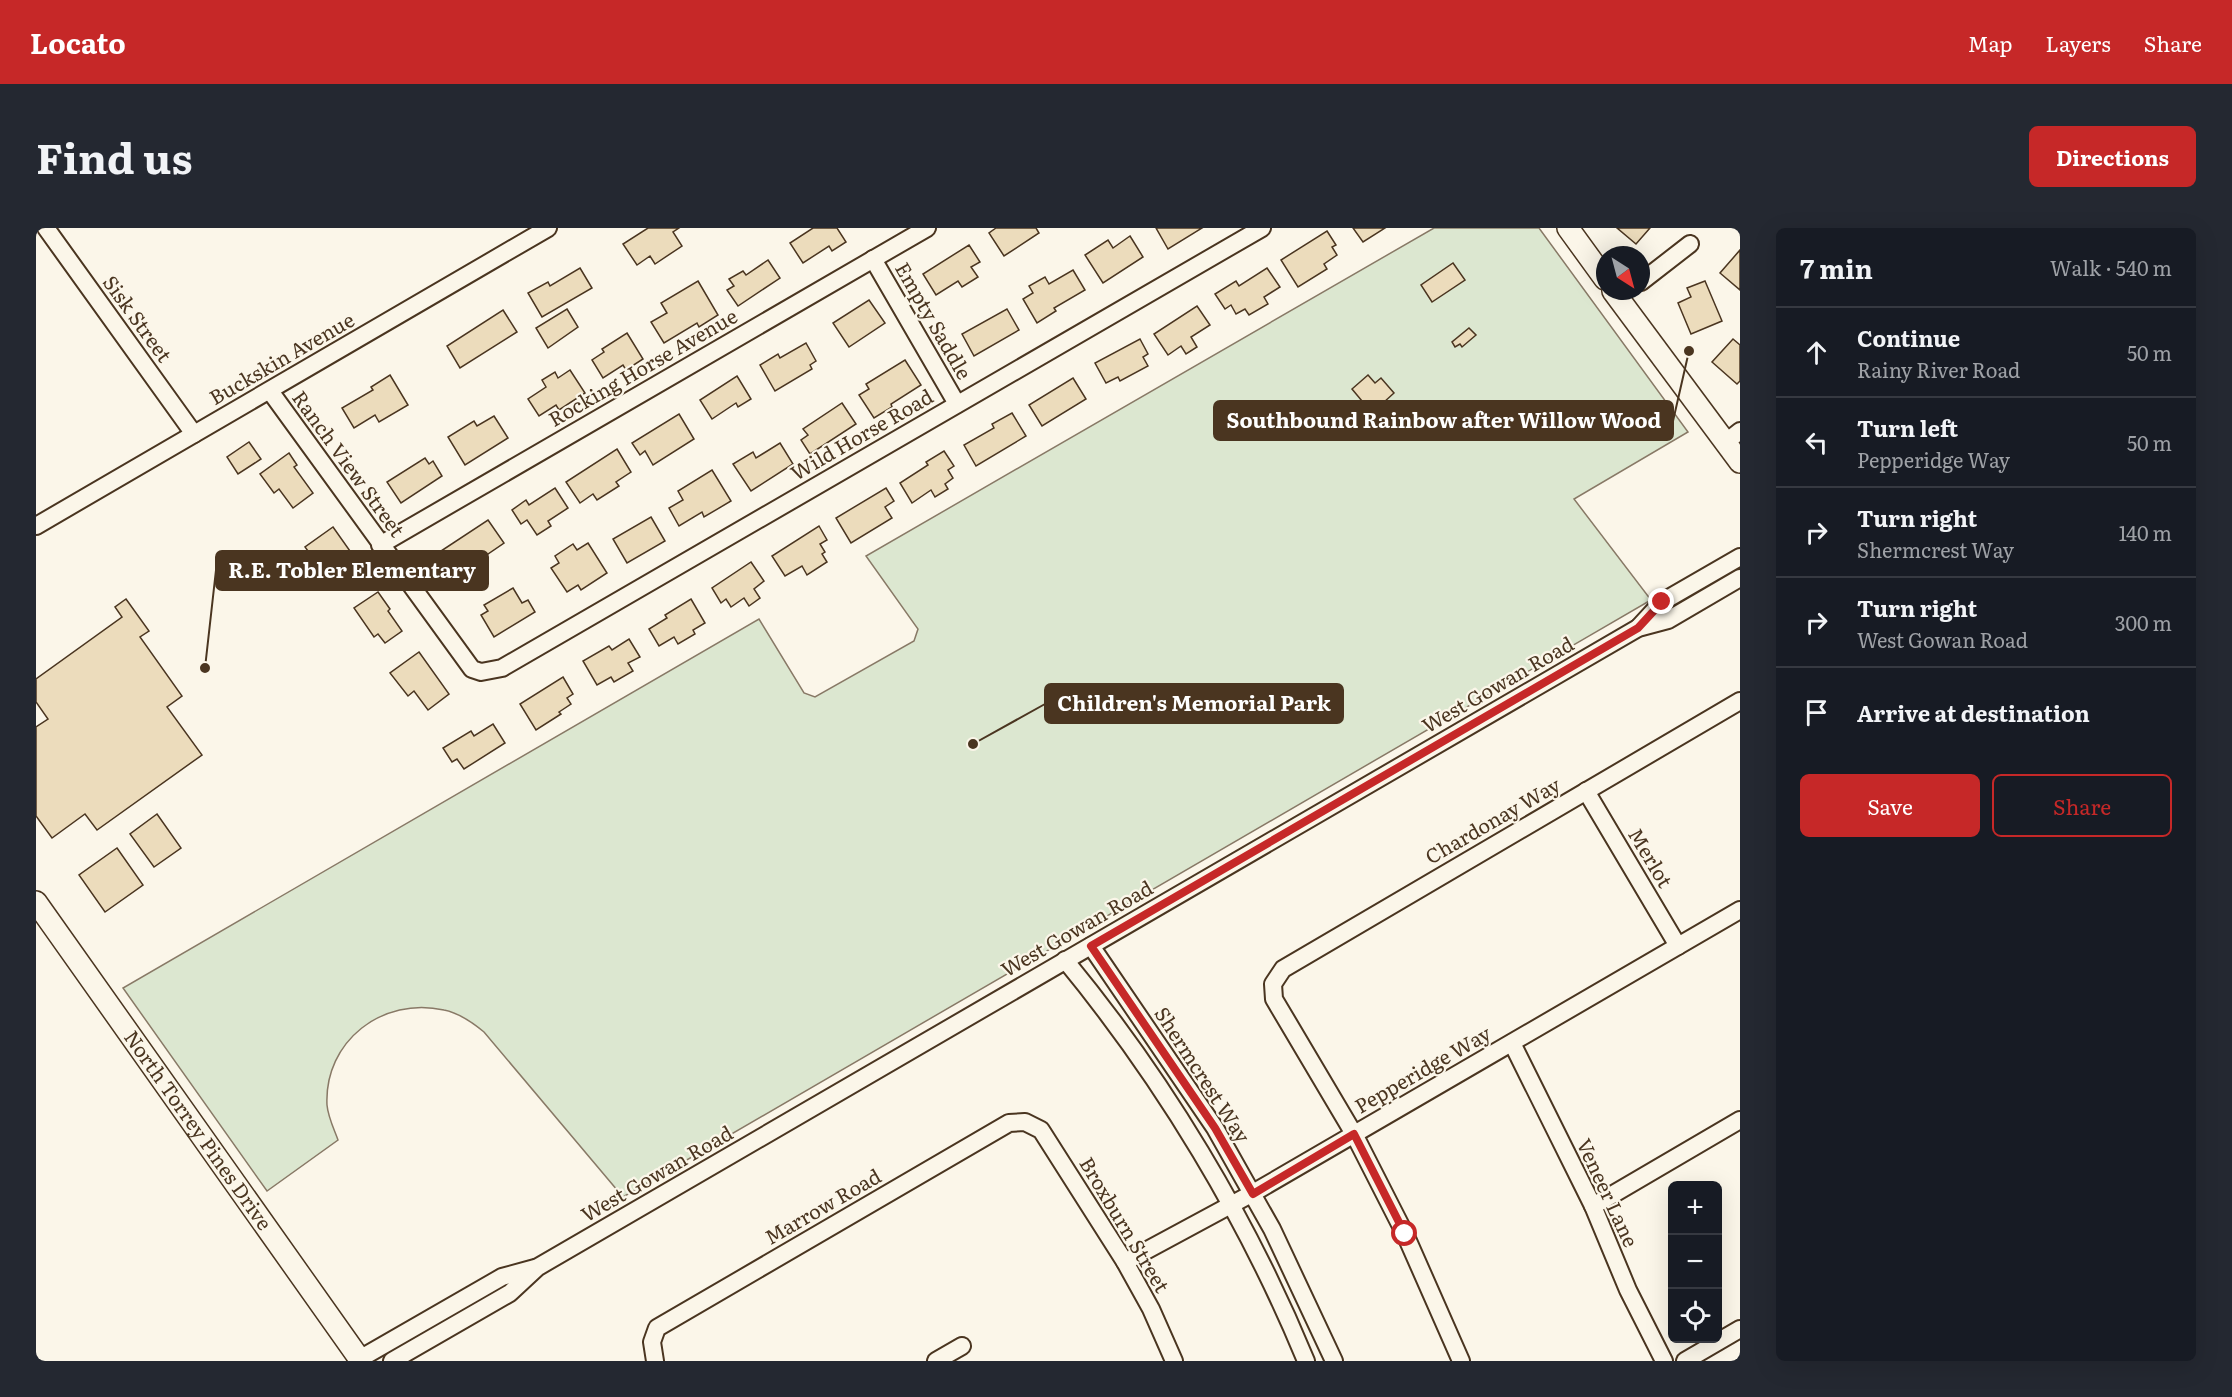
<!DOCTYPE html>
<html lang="en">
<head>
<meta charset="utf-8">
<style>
  body { margin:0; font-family:Literata,serif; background:#242831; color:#f1f3f6 }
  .controls { position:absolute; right:18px; bottom:18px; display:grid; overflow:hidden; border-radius:9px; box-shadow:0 6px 24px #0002 }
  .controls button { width:54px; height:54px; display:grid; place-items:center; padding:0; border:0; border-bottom:2px solid #363941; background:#171b24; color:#f1f3f6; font:30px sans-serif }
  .compass { position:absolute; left:1560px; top:18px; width:54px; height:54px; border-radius:50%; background:#171b24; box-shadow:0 6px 24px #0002; rotate:144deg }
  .stop { position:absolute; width:18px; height:18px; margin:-14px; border:4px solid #c62828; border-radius:50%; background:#fff }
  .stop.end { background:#c62828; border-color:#fff; box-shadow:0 2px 6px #0008 }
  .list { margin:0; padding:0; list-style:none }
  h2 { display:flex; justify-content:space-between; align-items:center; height:78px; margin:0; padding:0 24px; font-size:26px }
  h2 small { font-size:20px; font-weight:400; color:#9ea1a6 }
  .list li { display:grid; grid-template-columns:39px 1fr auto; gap:18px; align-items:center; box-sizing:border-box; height:90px; padding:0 24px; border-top:2px solid #363941 }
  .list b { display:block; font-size:22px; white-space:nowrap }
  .list p { margin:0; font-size:20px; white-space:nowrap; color:#9ea1a6 }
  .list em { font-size:20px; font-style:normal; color:#9ea1a6 }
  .actions { display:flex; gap:12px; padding:18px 24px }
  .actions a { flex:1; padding:14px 0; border:2px solid #c62828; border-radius:9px; text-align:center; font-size:21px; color:#c62828 }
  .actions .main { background:#c62828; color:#fff }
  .icon { flex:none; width:33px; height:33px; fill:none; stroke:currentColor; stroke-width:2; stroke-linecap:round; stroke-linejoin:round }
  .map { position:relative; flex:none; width:1704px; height:1133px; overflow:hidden; border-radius:9px }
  header { display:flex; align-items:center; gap:36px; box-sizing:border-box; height:84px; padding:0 30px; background:#c62828; color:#fff }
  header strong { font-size:28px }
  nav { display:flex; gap:33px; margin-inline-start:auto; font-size:21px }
  .intro { display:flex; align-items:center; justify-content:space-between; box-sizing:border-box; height:144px; padding:0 36px }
  h1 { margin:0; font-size:42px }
  .button { padding:15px 27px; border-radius:9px; background:#c62828; color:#fff; font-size:21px; font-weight:700 }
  main { display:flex; gap:36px; padding:0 36px }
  aside { flex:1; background:#171b24; border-radius:9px; box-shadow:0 6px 24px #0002 }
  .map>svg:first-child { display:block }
</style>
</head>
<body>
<header>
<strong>Locato</strong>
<nav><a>Map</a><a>Layers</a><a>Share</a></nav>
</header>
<div class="intro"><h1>Find us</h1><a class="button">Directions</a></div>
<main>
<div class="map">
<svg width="1704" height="1133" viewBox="0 0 1704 1133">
  <rect width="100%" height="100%" fill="#fbf6e9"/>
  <path fill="#dce7d0" stroke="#887966" stroke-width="1.5" d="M1398 0H1503L1652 204 1538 271 1615 372 587 969 448 804C436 794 423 785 408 782 347 768 288 813 291 877 292 889 298 901 302 912L231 963 87 760 723 391 768 465 779 469 878 413 882 401 830 328Z"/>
  <g fill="#ecdcbc" stroke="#4a3520" stroke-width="1.5">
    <path d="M612 0H643L637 4 646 18 619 36 614 28 601 37 587 16Z"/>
    <path d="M777 0H801L810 14 796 23 793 18 767 35 754 15Z"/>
    <path d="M960 0H1000L1003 5 968 28 953 5Z"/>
    <path d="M1120 0H1166L1132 21Z"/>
    <path d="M1317 0H1349L1327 14Z"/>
    <path d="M1581 0H1614L1600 16Z"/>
    <path d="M1291 3 1300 17 1296 19 1301 27 1288 36 1291 41 1262 59 1245 32Z"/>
    <path d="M1094 8 1107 29 1067 55 1049 27 1072 12 1077 20Z"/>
    <path d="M933 17 944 34 935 39 942 49 926 59 922 53 900 67 887 46Z"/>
    <path d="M1704 22V62L1684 45Z"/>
    <path d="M732 32 744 50 702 78 691 62 698 58 693 51 707 43 710 47Z"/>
    <path d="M1417 35 1429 52 1396 74 1385 57Z"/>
    <path d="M544 40 556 60 506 89 492 65 512 54 514 58Z"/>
    <path d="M1231 40 1244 59 1228 69 1232 76 1213 87 1209 81 1200 86 1195 77 1189 81 1179 66 1200 53 1203 58Z"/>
    <path d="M1037 42 1049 62 1018 80 1020 83 1001 95 987 71 997 65 993 58 1009 49 1013 56Z"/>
    <path d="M662 53 682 87 663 99 661 95 628 115 615 94 631 85 625 75Z"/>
    <path d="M1669 53 1686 93 1655 106 1642 75 1655 69 1651 60Z"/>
    <path d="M833 72 849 95 813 119 797 95Z"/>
    <path d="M1161 78 1174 97 1155 109 1161 119 1150 126 1145 118 1132 127 1118 106Z"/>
    <path d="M531 81 542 99 512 120 500 100Z"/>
    <path d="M971 81 983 102 938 128 926 106Z"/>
    <path d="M467 82 481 104 424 140 411 118Z"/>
    <path d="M1433 100 1440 107 1426 119 1424 116 1419 119 1416 114Z"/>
    <path d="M591 105 607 131 590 142 587 137 567 150 556 132 568 124 566 121Z"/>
    <path d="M1104 111 1112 126 1107 129 1112 138 1084 153 1082 149 1070 155 1059 135Z"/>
    <path d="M1697 111 1704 117V153L1701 156 1676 134Z"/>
    <path d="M770 115 780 133 774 137 776 141 739 163 724 137 742 126 744 130Z"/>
    <path d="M869 132 885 157 855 176 856 179 838 190 823 167 833 161 830 156Z"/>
    <path d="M534 142 549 165 523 182 520 177 503 188 492 171 510 159 506 152 519 144 522 150Z"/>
    <path d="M354 147 372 177 343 194 339 187 318 200 306 180 337 162 335 159Z"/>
    <path d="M1332 147 1339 155 1345 150 1358 165 1336 185 1316 161Z"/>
    <path d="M701 148 715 171 702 179 700 175 676 191 664 172Z"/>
    <path d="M1037 150 1050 171 1006 198 993 177Z"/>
    <path d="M806 175 820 196 774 226 765 212 772 207 767 201Z"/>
    <path d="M976 185 990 208 940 238 928 217 958 200 956 196Z"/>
    <path d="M643 186 658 211 617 237 609 223 604 227 596 215Z"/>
    <path d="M458 188 472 210 429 237 412 209 438 193 441 198Z"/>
    <path d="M213 214 225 231 202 246 191 229Z"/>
    <path d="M744 215 757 236 715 263 697 236 717 224 720 230Z"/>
    <path d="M581 221 595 244 580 254 583 258 561 272 557 266 544 275 530 254Z"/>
    <path d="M908 223 918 238 912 242 917 250 909 256 912 261 899 269 895 262 876 275 864 255 892 237 890 234Z"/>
    <path d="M253 225 261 237 258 239 277 265 257 280 243 261 238 265 224 246Z"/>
    <path d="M389 230 393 236 397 233 406 248 365 275 351 254Z"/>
    <path d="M676 242 695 273 668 289 666 284 643 298 633 280 647 272 642 263Z"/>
    <path d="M519 260 532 280 512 293 515 298 501 307 491 292 485 296 476 282 490 272 493 277Z"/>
    <path d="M850 260 858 273 849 279 856 290 815 315 800 290Z"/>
    <path d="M615 289 629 313 591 335 577 311Z"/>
    <path d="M452 292 468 315 433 339 429 333 417 341 405 323Z"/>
    <path d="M783 298 791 312 784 316 789 324 786 326 791 334 771 347 766 338 749 348 736 328Z"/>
    <path d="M297 299 326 340 304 355 295 342 289 346 269 319Z"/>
    <path d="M552 315 571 345 545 362 542 357 531 364 515 340 523 335 519 328 537 316 541 322Z"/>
    <path d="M715 334 728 353 718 361 724 370 713 378 708 370 695 379 690 371 685 375 676 360Z"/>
    <path d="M477 360 486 375 492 372 499 384 458 409 445 387 452 383 448 377Z"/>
    <path d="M342 364 354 381 352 383 366 403 349 415 342 406 338 409 318 380Z"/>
    <path d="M90 371 113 403 104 409 146 468 131 479 166 527 61 602 49 586 16 610 0 588V499L12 491 0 474V451L86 389 79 379Z"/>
    <path d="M655 371 669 395 657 402 659 406 642 416 638 409 623 418 613 401 631 390 629 387Z"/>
    <path d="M593 411 604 429 592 435 597 443 578 454 575 449 561 457 547 433 573 418 576 422Z"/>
    <path d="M383 424 413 466 392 482 378 463 372 468 354 445Z"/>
    <path d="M527 449 537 466 531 470 535 476 523 484 525 486 500 502 484 476Z"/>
    <path d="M457 496 469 515 428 541 421 531 416 534 407 520 435 503 438 508Z"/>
    <path d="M121 586 145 620 118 639 94 606Z"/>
    <path d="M81 620 107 657 69 684 43 647Z"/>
  </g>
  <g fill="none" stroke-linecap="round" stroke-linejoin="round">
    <defs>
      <g id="minor">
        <path d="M10 0 158 206"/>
        <path d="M837 31 921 176"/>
        <path d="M1605 54 1654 16"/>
        <path d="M234 163 436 441 445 444 466 440 1226 0"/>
        <path d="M1690 214 1704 203"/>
        <path d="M0 298 512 0"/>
        <path d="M344 317 891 0"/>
        <path d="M1602 400 1626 374 1704 329"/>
        <path d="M1550 563 1642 718"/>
        <path d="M1055 718 1179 900 1236 1001 1298 1133"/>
        <path d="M1029 732C1128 852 1211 990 1270 1133"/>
        <path d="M1476 815 1557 978 1592 1062 1628 1133"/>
        <path d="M1557 978 1704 892"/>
        <path d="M1089 1034 1217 965 1704 682"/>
        <path d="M320 1133 466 1049 499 1040"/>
        <path d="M356 1133 474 1065 502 1039 1602 400 1632 392 1704 350"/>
        <path d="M619 1133 616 1114 621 1100 973 895 989 894 1005 902 1089 1034 1115 1081 1138 1133"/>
        <path d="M900 1133 926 1118"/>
        <path d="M1425 1133 1369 1006 1318 906 1238 771 1237 756 1247 741 1704 473"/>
        <path d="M1649 1133 1704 1101"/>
      </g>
      <g id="major">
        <path d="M1532 0 1569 51"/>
        <path d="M1577 63 1704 234"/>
        <path id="s1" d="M0 674 325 1133"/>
      </g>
    </defs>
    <use href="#minor" stroke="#4a3520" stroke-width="20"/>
    <use href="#major" stroke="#4a3520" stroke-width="24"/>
    <use href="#minor" stroke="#fbf6e9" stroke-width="16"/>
    <use href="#major" stroke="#fbf6e9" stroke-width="21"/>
  </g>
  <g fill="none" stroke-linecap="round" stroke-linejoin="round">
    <path stroke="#c62828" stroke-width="8" d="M1369 1006 1318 906 1217 966 1179 900 1055 718 1602 400 1626 374"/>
  </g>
  <g text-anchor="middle" stroke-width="4.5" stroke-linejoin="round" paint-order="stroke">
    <g font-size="20" fill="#4a3520" stroke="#fbf6e9">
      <text transform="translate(101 91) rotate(54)" y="7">Sisk Street</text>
      <text transform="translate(897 93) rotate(60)" y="7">Empty Saddle</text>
      <text transform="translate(246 131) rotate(-30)" y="7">Buckskin Avenue</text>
      <text transform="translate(607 140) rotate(-30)" y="7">Rocking Horse Avenue</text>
      <text transform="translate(826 207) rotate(-30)" y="7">Wild Horse Road</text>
      <text transform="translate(312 236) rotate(54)" y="7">Ranch View Street</text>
      <text transform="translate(1462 457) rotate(-30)" y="7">West Gowan Road</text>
      <text transform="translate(1457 593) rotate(-30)" y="7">Chardonay Way</text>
      <text transform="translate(1614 630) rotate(59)" y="7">Merlot</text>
      <text transform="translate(1041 701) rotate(-30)" y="7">West Gowan Road</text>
      <text transform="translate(1387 842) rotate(-30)" y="7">Pepperidge Way</text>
      <text transform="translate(1166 847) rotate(57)" y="7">Shermcrest Way</text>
      <text dy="7" stroke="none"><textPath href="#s1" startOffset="280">North Torrey Pines Drive</textPath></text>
      <text transform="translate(621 946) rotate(-30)" y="7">West Gowan Road</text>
      <text transform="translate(1571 965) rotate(65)" y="7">Veneer Lane</text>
      <text transform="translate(787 979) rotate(-30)" y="7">Marrow Road</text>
      <text transform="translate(1088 997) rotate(59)" y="7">Broxburn Street</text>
    </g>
  </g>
  <path fill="none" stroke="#4a3520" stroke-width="2" d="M1653 123L1637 193M169 440L180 342M937 516L1009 476"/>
  <g fill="#4a3520" stroke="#fbf6e9" stroke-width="2">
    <circle cx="1653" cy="123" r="6"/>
    <circle cx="169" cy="440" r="6"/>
    <circle cx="937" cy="516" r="6"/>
  </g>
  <g fill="#4a3520" stroke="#4a3520" stroke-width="2">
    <rect x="1178" y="173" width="459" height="39" rx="6"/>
    <rect x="180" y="323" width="272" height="39" rx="6"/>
    <rect x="1009" y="456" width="298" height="39" rx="6"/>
  </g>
  <g font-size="21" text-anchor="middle" font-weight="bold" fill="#fff">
    <text x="1408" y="200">Southbound Rainbow after Willow Wood</text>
    <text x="316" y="350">R.E. Tobler Elementary</text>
    <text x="1158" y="483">Children's Memorial Park</text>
  </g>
</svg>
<div class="controls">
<button>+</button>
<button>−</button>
<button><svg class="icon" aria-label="locate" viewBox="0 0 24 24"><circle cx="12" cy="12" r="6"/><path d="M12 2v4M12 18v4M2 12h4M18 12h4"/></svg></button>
</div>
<svg class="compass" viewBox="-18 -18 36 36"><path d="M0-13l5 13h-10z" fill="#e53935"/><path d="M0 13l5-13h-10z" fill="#9ea1a6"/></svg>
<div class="stop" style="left:1369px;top:1006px"></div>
<div class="stop end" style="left:1626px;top:374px"></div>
</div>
<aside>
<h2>7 min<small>Walk · 540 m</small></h2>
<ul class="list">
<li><svg class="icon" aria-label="ahead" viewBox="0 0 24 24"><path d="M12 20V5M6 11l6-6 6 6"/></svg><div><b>Continue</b><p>Rainy River Road</p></div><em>50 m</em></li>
<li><svg class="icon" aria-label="left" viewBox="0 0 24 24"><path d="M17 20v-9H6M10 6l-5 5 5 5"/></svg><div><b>Turn left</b><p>Pepperidge Way</p></div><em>50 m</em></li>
<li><svg class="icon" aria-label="right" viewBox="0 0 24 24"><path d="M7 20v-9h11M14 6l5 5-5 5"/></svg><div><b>Turn right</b><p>Shermcrest Way</p></div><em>140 m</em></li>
<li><svg class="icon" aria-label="right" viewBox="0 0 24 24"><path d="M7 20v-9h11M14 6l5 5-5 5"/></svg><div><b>Turn right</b><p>West Gowan Road</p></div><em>300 m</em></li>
<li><svg class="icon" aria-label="arrive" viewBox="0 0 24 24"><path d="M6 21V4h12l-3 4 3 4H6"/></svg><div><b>Arrive at destination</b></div></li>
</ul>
<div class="actions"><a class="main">Save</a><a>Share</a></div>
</aside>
</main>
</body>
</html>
